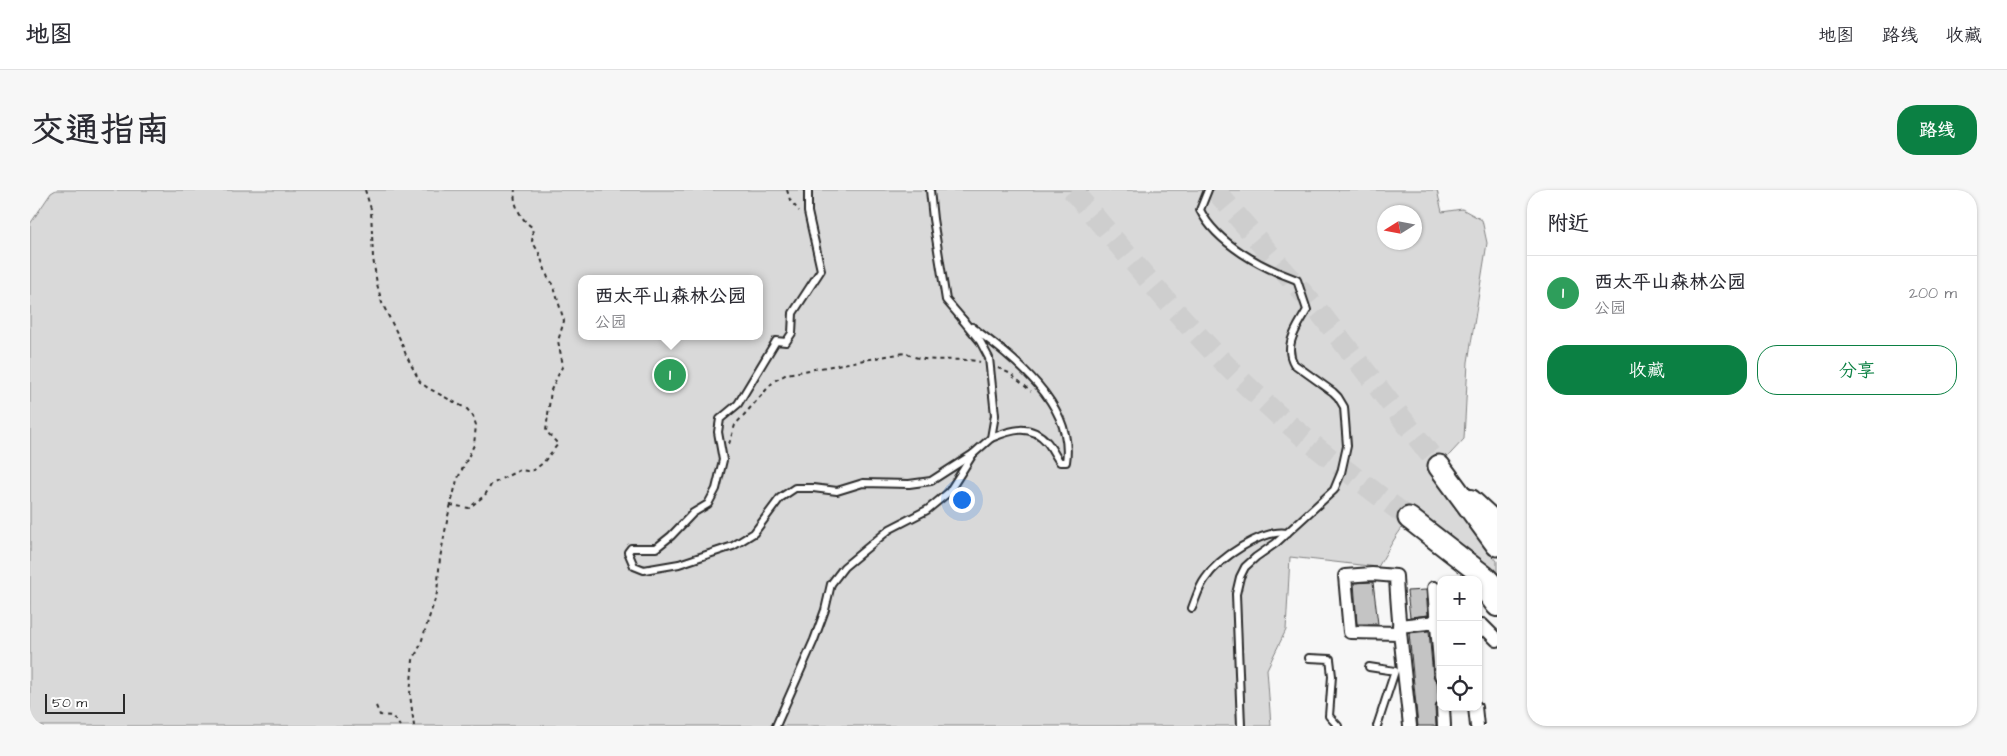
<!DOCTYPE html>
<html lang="zh">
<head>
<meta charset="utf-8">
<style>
  body { margin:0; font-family:"Architects Daughter","LXGW WenKai TC",sans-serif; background:#f7f7f7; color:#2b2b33 }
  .controls { position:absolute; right:15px; bottom:15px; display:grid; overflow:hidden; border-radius:10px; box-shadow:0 1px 4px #0004 }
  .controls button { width:45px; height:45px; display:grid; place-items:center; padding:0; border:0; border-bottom:1px solid #e1e1e2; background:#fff; color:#2b2b33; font:25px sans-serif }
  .compass { position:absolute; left:1347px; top:15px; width:45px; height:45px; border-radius:50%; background:#fff; box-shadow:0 1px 4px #0004; rotate:259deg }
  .scale { position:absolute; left:15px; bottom:12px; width:80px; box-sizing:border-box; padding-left:5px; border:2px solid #2b2b2b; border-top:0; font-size:14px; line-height:18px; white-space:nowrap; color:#2b2b2b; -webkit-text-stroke:4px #fff; paint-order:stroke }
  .you { position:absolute; left:931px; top:309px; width:18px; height:18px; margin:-12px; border:4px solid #fff; border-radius:50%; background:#1a73e8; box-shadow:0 0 0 8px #1a73e833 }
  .badge { display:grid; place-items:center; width:32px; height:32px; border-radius:50%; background:#0b8043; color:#fff; font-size:16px; font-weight:700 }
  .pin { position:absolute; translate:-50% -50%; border:2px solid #fff; box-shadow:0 1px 5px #0006 }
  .popup { position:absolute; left:548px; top:85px; width:185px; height:65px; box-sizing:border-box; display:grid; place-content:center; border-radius:10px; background:#fff; filter:drop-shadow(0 1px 4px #0005); font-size:16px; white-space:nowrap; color:#7c7c81 }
  .popup b { font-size:19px; color:#2b2b33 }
  .popup::after { content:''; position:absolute; left:50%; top:100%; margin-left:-10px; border:10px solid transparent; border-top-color:#fff }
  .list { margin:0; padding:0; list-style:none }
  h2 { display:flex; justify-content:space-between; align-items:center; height:65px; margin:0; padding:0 20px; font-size:21px }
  h2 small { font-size:16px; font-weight:400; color:#7c7c81 }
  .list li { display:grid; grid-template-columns:32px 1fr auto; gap:15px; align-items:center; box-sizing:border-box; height:75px; padding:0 20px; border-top:1px solid #e1e1e2 }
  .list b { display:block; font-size:19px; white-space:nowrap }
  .list p { margin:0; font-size:16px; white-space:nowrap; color:#7c7c81 }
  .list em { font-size:16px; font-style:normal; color:#7c7c81 }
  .actions { display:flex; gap:10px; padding:15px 20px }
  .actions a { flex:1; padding:11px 0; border:1px solid #0b8043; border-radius:20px; text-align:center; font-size:18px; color:#0b8043 }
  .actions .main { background:#0b8043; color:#fff }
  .icon { flex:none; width:28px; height:28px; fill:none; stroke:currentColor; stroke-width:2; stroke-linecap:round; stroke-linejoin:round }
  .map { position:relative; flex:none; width:1467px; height:536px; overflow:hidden; border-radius:20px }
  header { display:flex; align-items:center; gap:30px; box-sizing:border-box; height:70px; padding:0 25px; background:#fff; border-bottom:1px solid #e1e1e2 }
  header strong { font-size:24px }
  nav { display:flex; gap:28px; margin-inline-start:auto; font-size:18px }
  .intro { display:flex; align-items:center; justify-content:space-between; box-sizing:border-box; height:120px; padding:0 30px }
  h1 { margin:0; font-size:35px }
  .button { padding:12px 22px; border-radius:20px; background:#0b8043; color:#fff; font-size:18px; font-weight:700 }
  main { display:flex; gap:30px; padding:0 30px }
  aside { flex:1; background:#fff; border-radius:20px; box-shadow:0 1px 4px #0004 }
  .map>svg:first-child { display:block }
</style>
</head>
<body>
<header>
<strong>地图</strong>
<nav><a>地图</a><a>路线</a><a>收藏</a></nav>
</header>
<div class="intro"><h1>交通指南</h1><a class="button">路线</a></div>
<main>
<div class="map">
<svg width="1467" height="536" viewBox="0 0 1467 536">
  <rect width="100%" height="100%" fill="#f7f7f7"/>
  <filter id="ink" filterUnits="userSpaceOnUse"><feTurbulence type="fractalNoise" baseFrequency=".02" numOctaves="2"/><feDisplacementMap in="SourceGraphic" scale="10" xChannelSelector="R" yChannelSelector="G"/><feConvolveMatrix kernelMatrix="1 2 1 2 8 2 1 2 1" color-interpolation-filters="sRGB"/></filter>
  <g filter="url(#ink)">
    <path fill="#d9d9d9" stroke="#828282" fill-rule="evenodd" d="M26 0H1407L1412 22 1432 19 1452 30 1457 53 1438 172 1434 249 1409 276 1401 282 1467 371V390L1389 321C1370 335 1360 357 1348 377L1260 367 1256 440 1237 479 1241 536H0V34L21 3ZM1354 22H1384V52H1354ZM551 89H729V146H551Z"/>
    <g fill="#c4c4c4" stroke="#2b2b2b">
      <path d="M1343 392 1348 434H1327L1324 393Z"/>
      <path d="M1396 400 1398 425 1380 427 1377 401Z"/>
      <path d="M1399 441 1403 486 1407 492 1409 510 1405 517 1406 536H1388L1379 443Z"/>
    </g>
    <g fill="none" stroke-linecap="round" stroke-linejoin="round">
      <g stroke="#cecece" stroke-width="21" stroke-dasharray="21 11" stroke-linecap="butt">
        <path d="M1042 0C1102 70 1164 147 1231 209 1277 253 1329 290 1379 328"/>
        <path d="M1185 0 1291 124 1409 276"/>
      </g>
      <defs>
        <g id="service">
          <path d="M778 0V22L791 80 763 123 762 143 756 152 746 151 708 214 690 229 688 242 693 270 686 299 678 314 663 323 641 346 626 358H601L598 362 604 376 614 380 649 374 703 356 724 343 750 308 765 298H783L807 301 833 293 879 294 901 291 943 264"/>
          <path d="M900 0 903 29 916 110 934 131"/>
          <path d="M1178 0 1170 20C1187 54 1233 78 1267 90L1277 120C1267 138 1253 155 1264 174L1303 202 1308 207 1314 217 1317 256 1311 283 1304 300 1246 353 1226 367 1215 377 1210 387 1206 404 1211 536"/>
          <path d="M942 137C982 167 1045 214 1036 272H1030C1025 266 1022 258 1017 252 1000 233 981 240 961 248"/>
          <path d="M1162 418C1166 408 1169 397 1175 389 1189 368 1232 339 1257 343"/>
          <path d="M1279 468 1300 469 1302 486 1299 526 1308 536"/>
          <path d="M1339 477 1365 481 1347 536"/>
          <path d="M746 536 784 450 795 420 801 394 814 377 860 339 897 320 919 302 943 264 961 248 965 225 959 168 950 151 932 129"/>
        </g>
        <g id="minor">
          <path d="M1404 398 1411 485"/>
          <path d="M1369 436 1407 432"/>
          <path d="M1448 442 1452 435 1467 450"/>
          <path d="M1370 443 1320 442 1315 386 1342 384 1366 386C1368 436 1375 486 1380 536"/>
          <path d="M1413 517 1414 536"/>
          <path d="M1445 517 1447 536"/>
        </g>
        <g id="primary">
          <path d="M1441 310 1467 334"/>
          <path d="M1448 391 1467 416"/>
        </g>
        <g id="trunk">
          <path d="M1409 276 1467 355"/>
          <path d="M1379 328 1455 387 1467 400"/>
        </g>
      </defs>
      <use href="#service" stroke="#2b2b2b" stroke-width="10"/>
      <use href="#minor" stroke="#2b2b2b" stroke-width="16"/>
      <use href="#primary" stroke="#2b2b2b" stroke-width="24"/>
      <use href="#trunk" stroke="#2b2b2b" stroke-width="25"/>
      <g stroke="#2b2b2b" stroke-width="2" stroke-dasharray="4 4" stroke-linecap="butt">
        <path d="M335 0 341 19 343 68 347 94 352 113 370 149 376 165 390 192 398 198 437 219 443 226 446 235 444 255 427 290 418 326 410 368 407 403 390 456 383 470 380 504 384 536"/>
        <path d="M757 0 760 10 769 21"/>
        <path d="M968 178 979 183 1001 201"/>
        <path d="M699 254 705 235 744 191 757 184 868 164 877 163C891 175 930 166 950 172"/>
        <path d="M420 315 439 318 455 305 461 295 471 289 490 280 497 281 504 280 513 273 528 254 516 241 521 200 533 175 528 151 534 131 523 94 518 88 509 63 502 51 503 45 502 37C491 30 482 12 485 0"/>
        <path d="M346 516 350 525 362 526 370 536"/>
      </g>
      <use href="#service" stroke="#fff" stroke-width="6"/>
      <use href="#minor" stroke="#fff" stroke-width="12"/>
      <use href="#primary" stroke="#fff" stroke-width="20"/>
      <use href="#trunk" stroke="#fff" stroke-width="21"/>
    </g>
  </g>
</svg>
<div class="controls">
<button>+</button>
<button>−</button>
<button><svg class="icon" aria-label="locate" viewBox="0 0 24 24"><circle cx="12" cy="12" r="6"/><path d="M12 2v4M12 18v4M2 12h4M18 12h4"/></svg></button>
</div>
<svg class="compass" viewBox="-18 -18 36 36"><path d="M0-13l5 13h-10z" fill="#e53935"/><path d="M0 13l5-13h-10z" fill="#7c7c81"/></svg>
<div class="scale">50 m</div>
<div class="you"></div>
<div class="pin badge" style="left:640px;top:185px;background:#2e9e5b">1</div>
<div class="popup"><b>西太平山森林公园</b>公园</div>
</div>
<aside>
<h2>附近<small></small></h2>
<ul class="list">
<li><span class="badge" style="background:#2e9e5b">1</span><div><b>西太平山森林公园</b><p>公园</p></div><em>200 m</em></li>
</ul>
<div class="actions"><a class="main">收藏</a><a>分享</a></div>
</aside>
</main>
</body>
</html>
